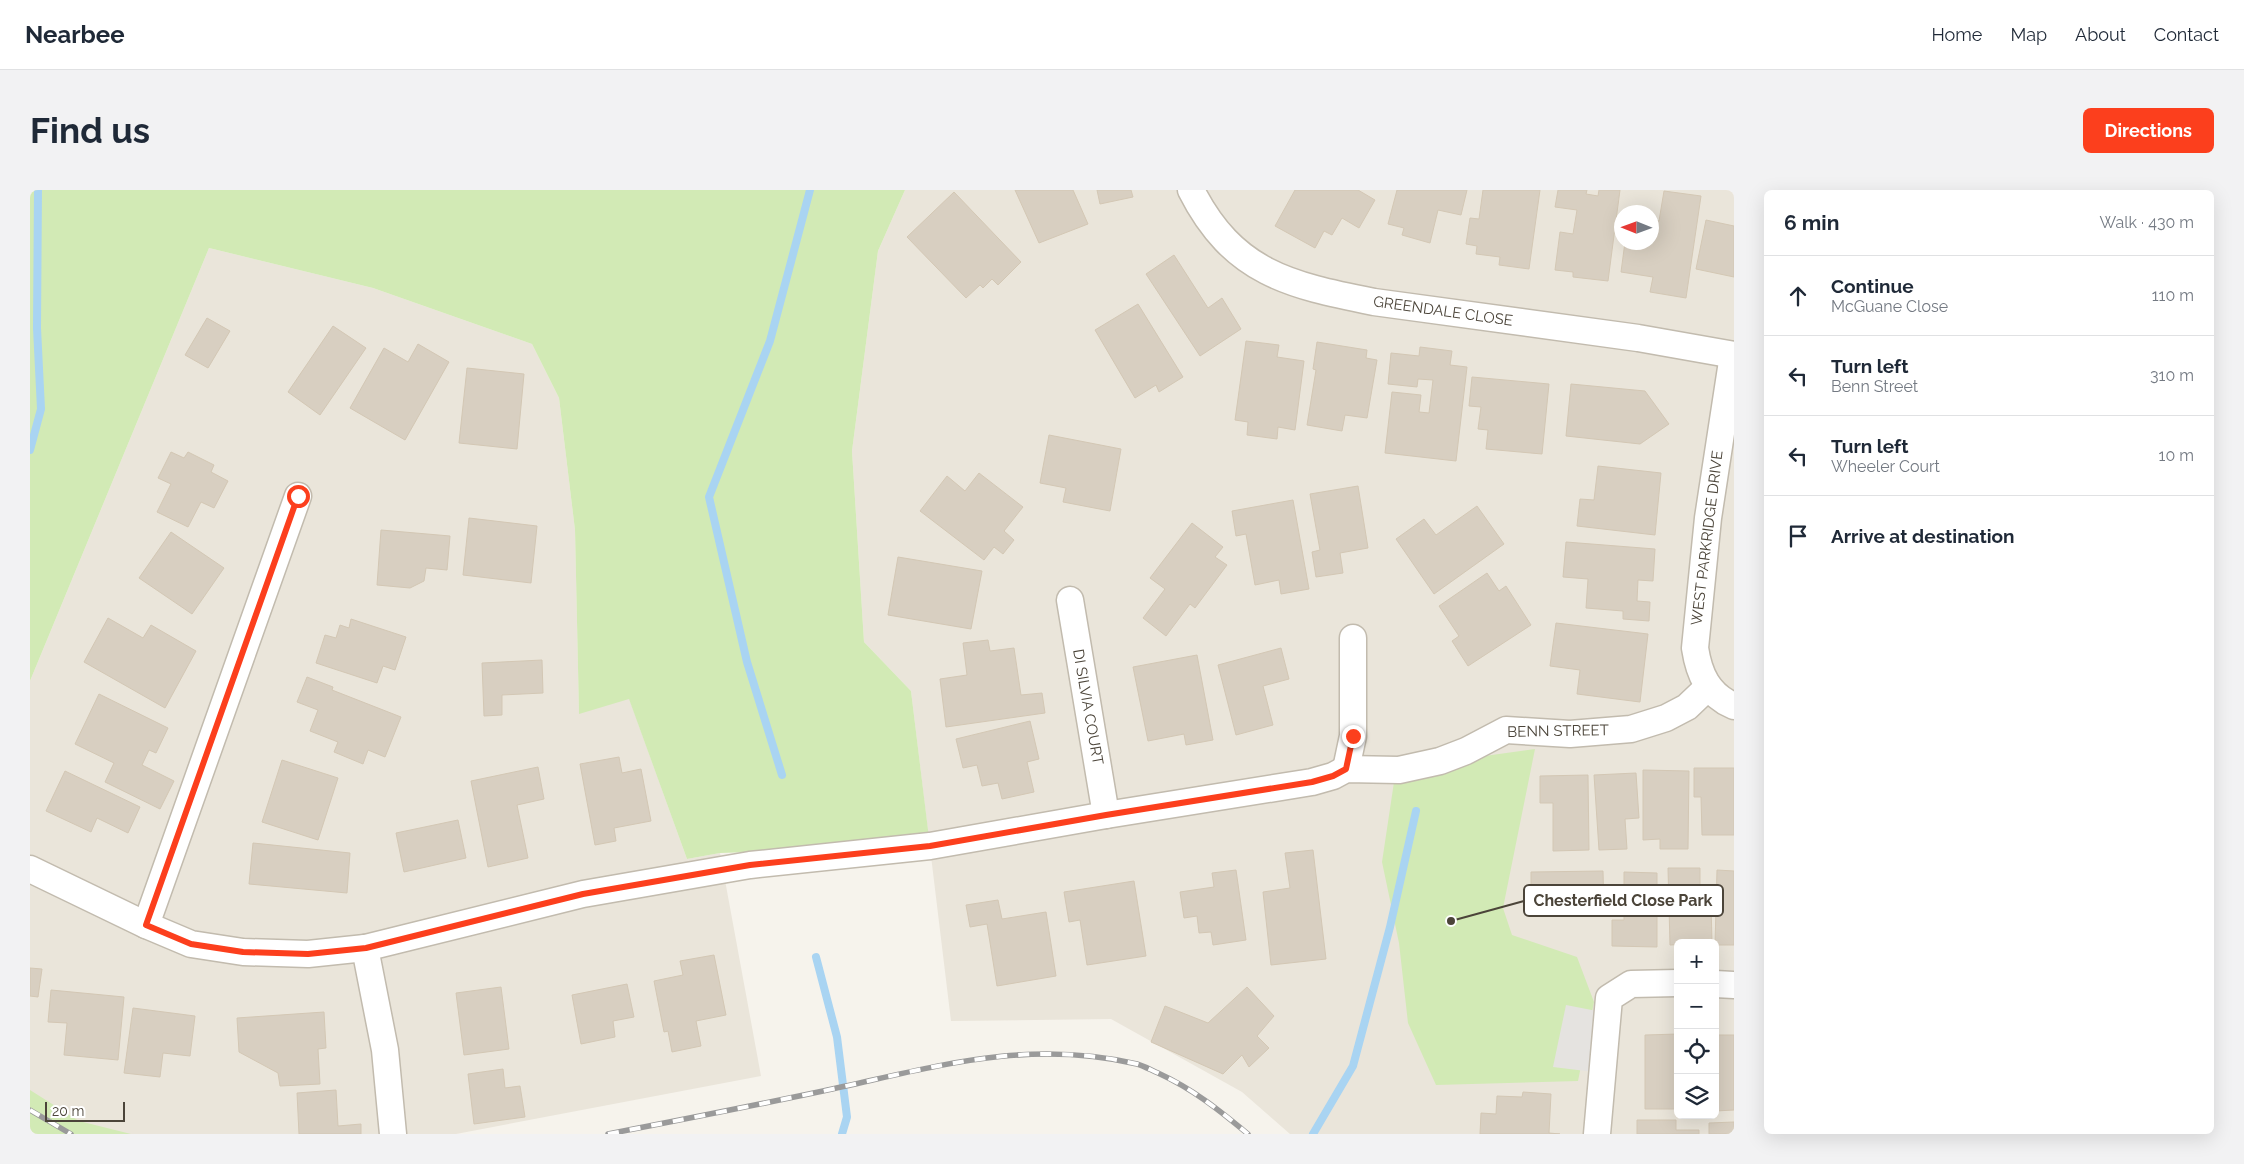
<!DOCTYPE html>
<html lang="en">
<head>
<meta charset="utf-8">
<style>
  body { margin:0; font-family:Raleway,sans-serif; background:#f2f2f3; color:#1f2937 }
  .controls { position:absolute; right:15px; bottom:15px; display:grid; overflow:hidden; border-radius:8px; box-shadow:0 5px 20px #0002 }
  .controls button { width:45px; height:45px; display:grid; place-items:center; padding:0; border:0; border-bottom:1px solid #e0e1e3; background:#fff; color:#1f2937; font:25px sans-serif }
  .compass { position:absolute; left:1584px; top:15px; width:45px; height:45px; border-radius:50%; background:#fff; box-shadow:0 5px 20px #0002; rotate:271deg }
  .scale { position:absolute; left:15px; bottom:12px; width:80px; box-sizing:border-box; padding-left:5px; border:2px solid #4b4439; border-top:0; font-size:14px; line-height:18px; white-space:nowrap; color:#4b4439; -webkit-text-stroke:4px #fff; paint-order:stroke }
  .stop { position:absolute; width:15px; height:15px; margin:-11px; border:4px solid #fc3f1d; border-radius:50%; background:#fff }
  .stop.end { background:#fc3f1d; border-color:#fff; box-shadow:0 1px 5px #0008 }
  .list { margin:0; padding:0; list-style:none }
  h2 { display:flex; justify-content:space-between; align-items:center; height:65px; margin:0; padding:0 20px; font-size:21px }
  h2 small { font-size:16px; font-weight:400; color:#747a83 }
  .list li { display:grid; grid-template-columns:32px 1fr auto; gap:15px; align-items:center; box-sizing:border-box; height:80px; padding:0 20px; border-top:1px solid #e0e1e3 }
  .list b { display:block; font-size:19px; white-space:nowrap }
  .list p { margin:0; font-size:16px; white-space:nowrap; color:#747a83 }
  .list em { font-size:16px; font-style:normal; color:#747a83 }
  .icon { flex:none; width:28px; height:28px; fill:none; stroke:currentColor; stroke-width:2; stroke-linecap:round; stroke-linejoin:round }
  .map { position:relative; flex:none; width:1704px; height:944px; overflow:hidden; border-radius:8px }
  header { display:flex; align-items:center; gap:30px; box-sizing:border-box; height:70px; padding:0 25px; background:#fff; border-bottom:1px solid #e0e1e3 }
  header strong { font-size:24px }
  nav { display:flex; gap:28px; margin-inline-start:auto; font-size:18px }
  .intro { display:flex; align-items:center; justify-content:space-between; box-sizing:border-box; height:120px; padding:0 30px }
  h1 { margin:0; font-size:35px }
  .button { padding:12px 22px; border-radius:8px; background:#fc3f1d; color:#fff; font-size:18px; font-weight:700 }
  main { display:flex; gap:30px; padding:0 30px }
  aside { flex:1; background:#fff; border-radius:8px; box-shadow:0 5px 20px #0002 }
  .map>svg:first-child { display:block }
</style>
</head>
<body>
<header>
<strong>Nearbee</strong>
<nav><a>Home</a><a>Map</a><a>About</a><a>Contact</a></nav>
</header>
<div class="intro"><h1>Find us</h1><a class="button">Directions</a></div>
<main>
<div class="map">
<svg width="1704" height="944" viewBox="0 0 1704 944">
  <rect width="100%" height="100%" fill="#f6f3ec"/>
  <g fill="#eae5da" fill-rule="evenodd">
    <path d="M875 0H1704V944H1260L1212 902 1081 829 921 831 881 501 834 452 822 261 848 61ZM1592 22H1622V52H1592ZM1648 753H1685V925H1648Z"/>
    <path d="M179 58 343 98 502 154 529 208 545 340 549 523 599 508 657 669 690 663 731 886 426 944H0V491Z"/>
  </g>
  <g fill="#d2eab5">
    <path d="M0 0H875L848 61 822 261 834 452 881 501 900 656 690 663 657 669 599 509 549 524 545 340 529 208 502 154 343 98 179 58 0 491Z"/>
    <path d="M1505 559 1473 718 1482 745 1547 767 1564 812 1548 891 1406 895 1378 833 1369 753 1352 672 1364 592 1433 569Z"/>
    <path d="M0 900 49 931 101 944H0Z"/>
  </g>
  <path fill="#e5e3e0" d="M1536 815 1577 823 1572 883 1523 877Z"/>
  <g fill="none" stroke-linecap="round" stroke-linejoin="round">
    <g stroke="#a9d4f2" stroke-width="8">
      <path d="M0 260 11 219 7 138 8 0"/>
      <path d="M752 585 717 472 679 307 740 151 780 0"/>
      <path d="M786 767 807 847 817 927 812 944"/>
      <path d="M1283 944 1323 876 1360 737 1386 621"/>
    </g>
  </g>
  <g fill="#d8cfc1" stroke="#d3c7b4">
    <path d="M985 0H1043L1058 34 1009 53Z"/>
    <path d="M1067 0H1101L1103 7 1070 14Z"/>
    <path d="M1265 0H1328L1345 10 1329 38 1312 28 1302 45 1294 41 1285 58 1245 36Z"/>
    <path d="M1367 0H1437L1431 25 1408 20 1400 53 1372 45 1374 38 1358 34Z"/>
    <path d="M1453 0H1510L1499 79 1469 75 1470 67 1446 64 1447 56 1436 54 1440 28 1449 29Z"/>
    <path d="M1528 0H1557L1556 4 1568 6 1569 0H1590L1578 91 1543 87V82L1525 80 1530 42 1543 44 1547 20 1525 17Z"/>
    <path d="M1634 1 1671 6 1656 108 1620 102 1623 87 1591 82 1595 52H1622V30L1629 31Z"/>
    <path d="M924 2 991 72 968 95 962 89 953 98 950 95 936 108 877 47Z"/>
    <path d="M1676 30 1704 36V87L1666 79Z"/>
    <path d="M1144 65 1178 118 1192 108 1211 139 1170 166 1116 84Z"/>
    <path d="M1108 114 1153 187 1129 202 1126 195 1105 208 1065 140Z"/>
    <path d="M177 128 200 141 178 178 155 165Z"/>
    <path d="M303 136 336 158 290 225 258 202Z"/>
    <path d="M1216 151 1249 155 1247 167 1274 171 1265 240 1248 237 1247 249 1217 245 1218 232 1205 230Z"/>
    <path d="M1287 152 1337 160 1336 168 1347 170 1337 228 1315 225 1312 241 1277 235 1286 180 1283 179Z"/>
    <path d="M388 154 419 172 375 250 320 218 354 158 378 172Z"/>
    <path d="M1390 157 1422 161 1420 175 1437 177 1426 271 1355 263 1362 202 1391 205 1389 222 1399 223 1403 190 1388 189 1387 197 1358 194 1361 163 1389 166Z"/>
    <path d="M437 178 494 184 487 259 429 253Z"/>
    <path d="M1442 187 1519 194 1512 264 1456 259 1458 240 1448 239 1451 217 1439 216Z"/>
    <path d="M1541 194 1615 201 1639 234 1610 254 1536 246Z"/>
    <path d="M1019 245 1091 259 1080 321 1033 312 1036 298 1010 293Z"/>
    <path d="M141 262 154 268 158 262 184 275 181 282 198 291 184 318 171 312 158 337 127 322 141 294 128 288Z"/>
    <path d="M1568 276 1631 283 1625 345 1547 336 1550 309 1564 310Z"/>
    <path d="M949 283 993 317 974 341 984 350 973 364 964 357 954 370 890 321 917 286 935 301Z"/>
    <path d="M1328 296 1338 358 1310 363 1313 383 1286 387 1282 362 1290 360 1280 304Z"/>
    <path d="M1263 310 1279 399 1251 404 1249 390 1225 395 1216 344 1206 346 1202 321Z"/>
    <path d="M1447 316 1474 354 1404 404 1366 349 1394 329 1406 345Z"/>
    <path d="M439 328 507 336 501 393 433 385Z"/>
    <path d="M1162 333 1193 357 1185 367 1197 375 1165 418 1160 414 1136 446 1113 428 1135 399 1120 388Z"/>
    <path d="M351 340 420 346 417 380 396 378 394 391 380 398 347 395Z"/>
    <path d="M141 342 194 378 162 424 109 388Z"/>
    <path d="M1536 352 1625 359 1623 391 1608 390 1607 411 1620 412 1619 431 1593 429V421L1556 418 1558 389 1533 387Z"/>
    <path d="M868 367 952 381 941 439 858 425Z"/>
    <path d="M1457 383 1469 401 1476 396 1501 435 1438 476 1422 451 1429 446 1409 416Z"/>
    <path d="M78 428 113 448 121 435 166 461 135 518 54 472Z"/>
    <path d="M321 429 376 447 365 480 353 476 347 493 286 473 295 445 306 448 310 435 319 438Z"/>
    <path d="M1526 433 1618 444 1610 512 1547 504 1550 480 1520 476Z"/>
    <path d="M958 450 960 461 984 458 991 505 1012 503 1015 523 916 537 910 489 937 485 933 453Z"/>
    <path d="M1251 458 1259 489 1233 496 1243 535 1206 545 1188 475Z"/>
    <path d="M1167 465 1183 550 1156 555 1154 544 1118 551 1103 477Z"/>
    <path d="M512 470 513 503 472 505V525L454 526 452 473Z"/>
    <path d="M277 487 303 497 302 500 371 527 355 567 338 560 333 574 304 562 308 552 280 541 288 520 267 512Z"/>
    <path d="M69 504 138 538 126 563 119 560 112 575 144 591 130 619 75 592 84 573 45 554Z"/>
    <path d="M1000 531 1009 569 997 572 1004 602 972 609 968 593 952 596 947 575 933 578 926 549Z"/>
    <path d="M589 567 592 583 611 579 621 631 584 638 586 651 565 655 550 574Z"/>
    <path d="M252 570 308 588 288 650 232 632Z"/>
    <path d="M508 577 514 609 487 615 498 668 458 677 441 591Z"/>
    <path d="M1664 578H1704V645H1672L1671 607H1664Z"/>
    <path d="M1613 580 1659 581 1658 659H1630V649L1613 650Z"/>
    <path d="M35 581 110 617 98 643 67 628 61 642 16 621Z"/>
    <path d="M1606 583 1609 628 1595 629 1597 659 1569 660 1564 585Z"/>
    <path d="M1558 585 1559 660 1523 661V613H1510V586Z"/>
    <path d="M428 630 436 668 374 682 366 643Z"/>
    <path d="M223 653 320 663 317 703 219 694Z"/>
    <path d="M1283 660 1296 769 1241 775 1233 702 1260 698 1255 663Z"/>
    <path d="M1638 678H1670V713H1681L1682 753 1640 755Z"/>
    <path d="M1206 680 1216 750 1183 755 1181 742 1169 743 1167 726 1154 728 1150 702 1184 697 1182 683Z"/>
    <path d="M1687 680 1704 681V755H1685Z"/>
    <path d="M1573 681 1574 720 1501 721V682Z"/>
    <path d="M1594 682 1627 683V757L1582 756V730H1594Z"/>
    <path d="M1104 691 1116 766 1057 775 1050 730 1039 732 1034 702Z"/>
    <path d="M968 710 972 729 1016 722 1026 786 967 796 957 734 940 737 936 715Z"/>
    <path d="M684 765 696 825 666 831 671 856 642 862 638 841 634 842 624 791 653 785 650 771Z"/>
    <path d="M0 778 12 779 8 807 0 806Z"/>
    <path d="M597 794 604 827 583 831 585 847 551 854 542 805Z"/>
    <path d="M471 797 479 859 434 865 426 803Z"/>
    <path d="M1217 797 1244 826 1227 846 1239 858 1219 877 1212 865 1193 884 1121 852 1135 816 1178 833Z"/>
    <path d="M21 800 94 807 88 870 34 865 37 833 18 832Z"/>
    <path d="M103 818 165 826 160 866 133 863 130 887 94 883Z"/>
    <path d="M294 822 296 858 288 859 290 894 250 896 248 883 209 862 207 828Z"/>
    <path d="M1648 844V919H1615V845Z"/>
    <path d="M1685 845H1704V920L1685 921Z"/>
    <path d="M473 879 475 898 490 896 495 927 444 934 438 884Z"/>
    <path d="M306 900 308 936 331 934V944H269L267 903Z"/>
    <path d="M1493 902 1521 904 1519 943 1530 944H1450L1451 923 1466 924 1467 906 1492 907Z"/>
    <path d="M1607 930H1646V940H1669V944H1607Z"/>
    <path d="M1704 932V944H1679V933Z"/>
  </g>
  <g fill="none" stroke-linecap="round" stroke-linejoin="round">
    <defs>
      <g id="street">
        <path d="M1161 0C1203 83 1259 95 1344 112L1608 148 1704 165"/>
        <path d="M1703 165 1678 328 1665 458C1669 484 1678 505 1704 516"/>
        <path d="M1040 410 1076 625"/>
        <path d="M1316 579 1323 546V448"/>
        <path d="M0 679 116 735 161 754 213 762 278 764 335 758 553 704 720 675 900 656 1076 625 1282 592 1303 586 1316 579 1369 580 1410 571 1436 561 1476 540 1540 544 1601 539 1636 528 1657 517 1678 497"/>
        <path d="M116 735 268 306"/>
        <path d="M335 758 355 860 363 944"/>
        <path d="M1685 794 1704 795"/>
        <path d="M1567 944 1579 808 1601 794 1648 793"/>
      </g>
    </defs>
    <use href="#street" stroke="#c2bbae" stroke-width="29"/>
    <use href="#street" stroke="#fff" stroke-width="26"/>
    <defs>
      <g id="rail">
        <path d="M0 920 41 944"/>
        <path d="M578 944C650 930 722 916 793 901 902 878 994 848 1107 874 1114 876 1121 880 1128 883 1163 899 1189 920 1218 944"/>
      </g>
    </defs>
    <use href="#rail" stroke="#9a9a9a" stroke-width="5.5"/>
    <use href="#rail" stroke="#fff" stroke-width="4" stroke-dasharray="11" stroke-linecap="butt"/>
  </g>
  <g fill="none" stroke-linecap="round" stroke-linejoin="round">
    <path stroke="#fc3f1d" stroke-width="6" d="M268 306 116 735 161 754 213 762 278 764 336 758 553 704 720 675 900 656 1076 625 1282 592 1303 586 1316 579 1323 546"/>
  </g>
  <g text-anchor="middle" stroke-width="5" stroke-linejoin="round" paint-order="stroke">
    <g font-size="15" fill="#4b4439" stroke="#fff">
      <text transform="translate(1413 121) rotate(8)" y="5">GREENDALE CLOSE</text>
      <text transform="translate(1677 348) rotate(-83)" y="5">WEST PARKRIDGE DRIVE</text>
      <text transform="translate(1058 517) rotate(80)" y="5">DI SILVIA COURT</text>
      <text transform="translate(1528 541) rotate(-1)" y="5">BENN STREET</text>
    </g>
  </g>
  <path fill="none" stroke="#4b4439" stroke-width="2" d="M1421 731L1494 711"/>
  <circle fill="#4b4439" stroke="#fff" stroke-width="2" cx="1421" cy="731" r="5"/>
  <rect fill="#fff" stroke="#4b4439" stroke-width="2" x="1494" y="695" width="199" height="31" rx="5"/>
  <g font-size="16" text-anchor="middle" font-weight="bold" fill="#4b4439">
    <text x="1593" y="716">Chesterfield Close Park</text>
  </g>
</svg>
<div class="controls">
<button>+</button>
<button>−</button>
<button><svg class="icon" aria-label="locate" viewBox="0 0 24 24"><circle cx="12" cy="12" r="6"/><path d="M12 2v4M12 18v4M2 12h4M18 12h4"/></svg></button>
<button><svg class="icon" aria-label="layers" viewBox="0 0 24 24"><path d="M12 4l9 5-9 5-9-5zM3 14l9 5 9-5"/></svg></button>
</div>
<svg class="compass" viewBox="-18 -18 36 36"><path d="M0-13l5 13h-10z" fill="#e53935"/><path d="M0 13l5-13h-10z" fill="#747a83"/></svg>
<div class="scale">20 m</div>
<div class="stop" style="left:268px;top:306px"></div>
<div class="stop end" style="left:1323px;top:546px"></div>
</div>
<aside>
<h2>6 min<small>Walk · 430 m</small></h2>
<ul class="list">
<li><svg class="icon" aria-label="ahead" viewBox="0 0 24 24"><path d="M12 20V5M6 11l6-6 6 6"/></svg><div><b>Continue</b><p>McGuane Close</p></div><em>110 m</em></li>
<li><svg class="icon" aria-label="left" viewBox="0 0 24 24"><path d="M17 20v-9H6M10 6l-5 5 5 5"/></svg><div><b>Turn left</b><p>Benn Street</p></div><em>310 m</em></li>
<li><svg class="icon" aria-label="left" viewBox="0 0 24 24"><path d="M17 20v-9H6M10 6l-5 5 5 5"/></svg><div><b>Turn left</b><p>Wheeler Court</p></div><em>10 m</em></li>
<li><svg class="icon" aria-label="arrive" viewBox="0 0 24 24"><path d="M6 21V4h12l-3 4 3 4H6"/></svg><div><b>Arrive at destination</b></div></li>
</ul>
</aside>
</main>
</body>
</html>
